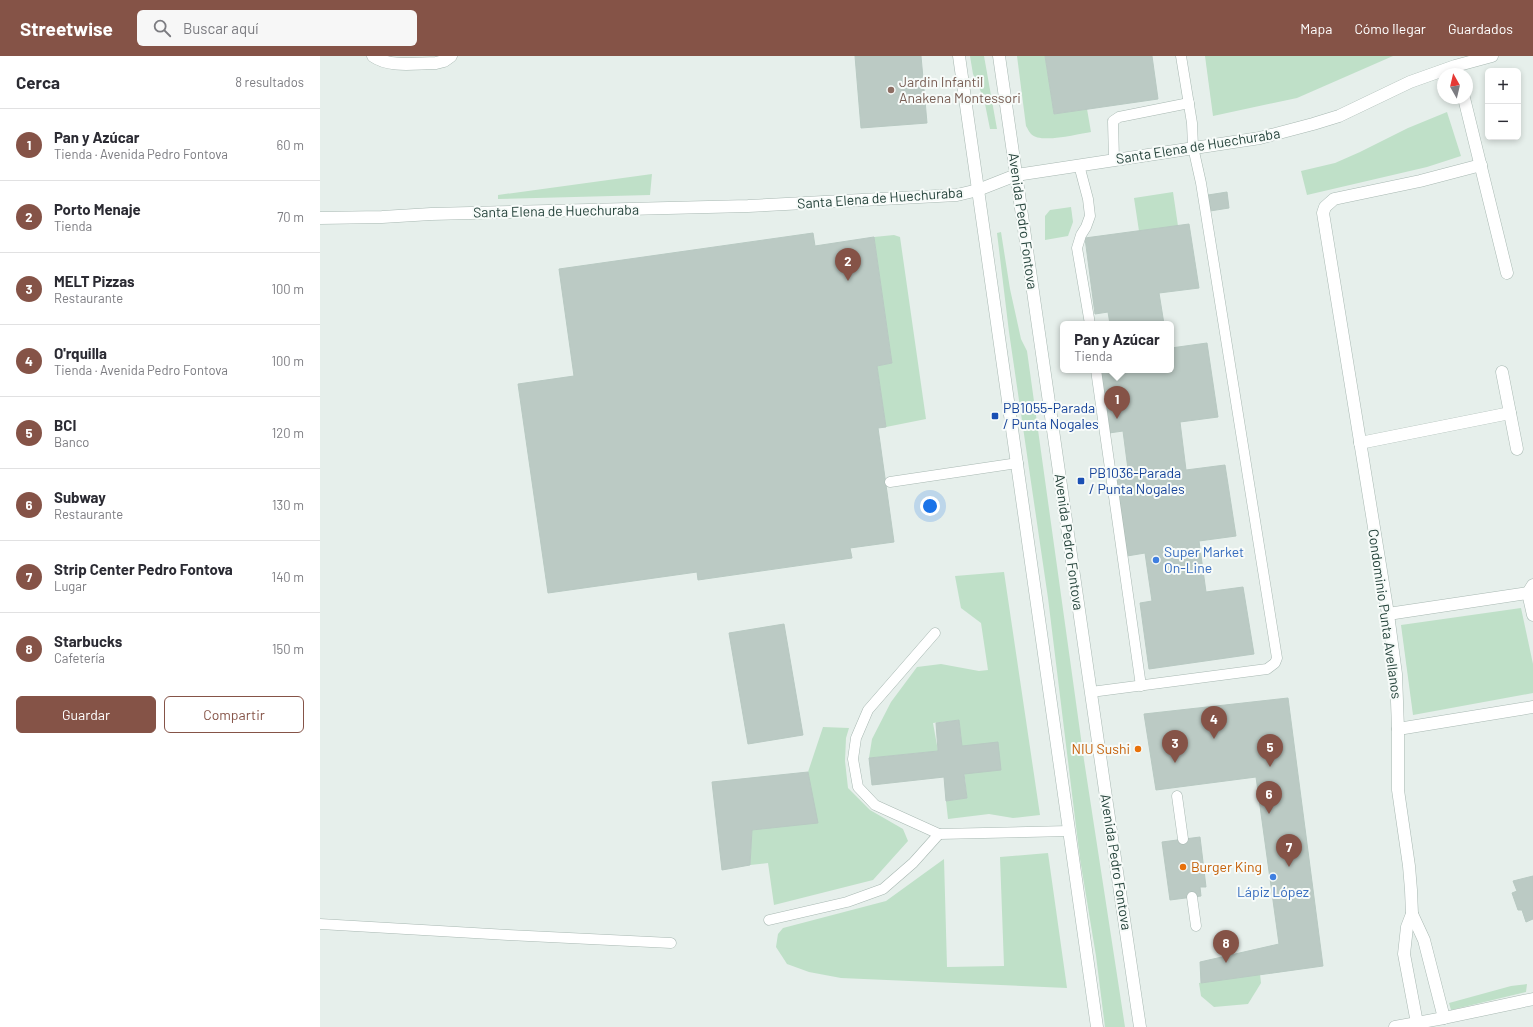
<!DOCTYPE html>
<html lang="es">
<head>
<meta charset="utf-8">
<style>
  body { margin:0; font-family:Barlow,sans-serif; background:#f7f7f7; color:#2b2b33 }
  .controls { position:absolute; right:12px; top:12px; display:grid; overflow:hidden; border-radius:6px; box-shadow:0 2px 6px #0003 }
  .controls button { width:36px; height:36px; display:grid; place-items:center; padding:0; border:0; border-bottom:1px solid #e1e1e2; background:#fff; color:#2b2b33; font:20px sans-serif }
  .compass { position:absolute; left:1117px; top:12px; width:36px; height:36px; border-radius:50%; background:#fff; box-shadow:0 2px 6px #0003; rotate:352deg }
  .you { position:absolute; left:610px; top:450px; width:14px; height:14px; margin:-10px; border:3px solid #fff; border-radius:50%; background:#1a73e8; box-shadow:0 0 0 6px #1a73e833 }
  .badge { display:grid; place-items:center; width:26px; height:26px; border-radius:50%; background:#855347; color:#fff; font-size:13px; font-weight:700 }
  .pin { position:absolute; translate:-50% -33px; filter:drop-shadow(0 1px 2px #0008) }
  .pin::after { content:''; position:absolute; top:21px; width:14px; height:12px; background:inherit; clip-path:polygon(0 0,100% 0,50% 100%) }
  .popup { position:absolute; left:740px; top:265px; width:114px; height:52px; box-sizing:border-box; display:grid; place-content:center; border-radius:6px; background:#fff; filter:drop-shadow(0 1px 3px #0005); font-size:13px; white-space:nowrap; color:#7c7c81 }
  .popup b { font-size:15px; color:#2b2b33 }
  .popup::after { content:''; position:absolute; left:50%; top:100%; margin-left:-8px; border:8px solid transparent; border-top-color:#fff }
  .list { margin:0; padding:0; list-style:none }
  h2 { display:flex; justify-content:space-between; align-items:center; height:52px; margin:0; padding:0 16px; font-size:17px }
  h2 small { font-size:13px; font-weight:400; color:#7c7c81 }
  .list li { display:grid; grid-template-columns:26px 1fr auto; gap:12px; align-items:center; box-sizing:border-box; height:72px; padding:0 16px; border-top:1px solid #e1e1e2 }
  .list b { display:block; font-size:15px; white-space:nowrap }
  .list p { margin:0; font-size:13px; white-space:nowrap; color:#7c7c81 }
  .list em { font-size:13px; font-style:normal; color:#7c7c81 }
  .actions { display:flex; gap:8px; padding:12px 16px }
  .actions a { flex:1; padding:9px 0; border:1px solid #855347; border-radius:6px; text-align:center; font-size:14px; color:#855347 }
  .actions .main { background:#855347; color:#fff }
  .icon { flex:none; width:22px; height:22px; fill:none; stroke:currentColor; stroke-width:2; stroke-linecap:round; stroke-linejoin:round }
  .map { position:relative; flex:none; width:1213px; height:971px; overflow:hidden }
  header { display:flex; align-items:center; gap:24px; box-sizing:border-box; height:56px; padding:0 20px; background:#855347; color:#fff }
  header strong { font-size:19px }
  nav { display:flex; gap:22px; margin-inline-start:auto; font-size:14px }
  .search { width:280px; height:36px; background:#f7f7f7; display:flex; align-items:center; gap:10px; box-sizing:border-box; padding:0 14px; border-radius:6px; color:#7c7c81; font-size:15px }
  main { display:flex }
  aside { flex:1; background:#fff }
  .map>svg:first-child { display:block }
</style>
</head>
<body>
<header>
<strong>Streetwise</strong>
<div class="search"><svg class="icon" aria-label="search" viewBox="0 0 24 24"><circle cx="10" cy="10" r="6"/><path d="M15 15l6 6"/></svg>Buscar aquí</div>
<nav><a>Mapa</a><a>Cómo llegar</a><a>Guardados</a></nav>
</header>
<main>
<aside>
<h2>Cerca<small>8 resultados</small></h2>
<ul class="list">
<li><span class="badge">1</span><div><b>Pan y Azúcar</b><p>Tienda · Avenida Pedro Fontova</p></div><em>60 m</em></li>
<li><span class="badge">2</span><div><b>Porto Menaje</b><p>Tienda</p></div><em>70 m</em></li>
<li><span class="badge">3</span><div><b>MELT Pizzas</b><p>Restaurante</p></div><em>100 m</em></li>
<li><span class="badge">4</span><div><b>O'rquilla</b><p>Tienda · Avenida Pedro Fontova</p></div><em>100 m</em></li>
<li><span class="badge">5</span><div><b>BCI</b><p>Banco</p></div><em>120 m</em></li>
<li><span class="badge">6</span><div><b>Subway</b><p>Restaurante</p></div><em>130 m</em></li>
<li><span class="badge">7</span><div><b>Strip Center Pedro Fontova</b><p>Lugar</p></div><em>140 m</em></li>
<li><span class="badge">8</span><div><b>Starbucks</b><p>Cafetería</p></div><em>150 m</em></li>
</ul>
<div class="actions"><a class="main">Guardar</a><a>Compartir</a></div>
</aside>
<div class="map">
<svg width="1213" height="971" viewBox="0 0 1213 971">
  <rect width="100%" height="100%" fill="#e6efeb"/>
  <g fill="#bfe0c8">
    <path d="M650 0H664L677 73H670L664 43 653 18Z"/>
    <path d="M697 0H725L734 58 767 53 771 76C758 78 720 88 711 78 709 76 708 73 706 70Z"/>
    <path d="M885 0H1073L977 42 893 60Z"/>
    <path d="M1127 56 1141 100 1107 111 987 139 981 115 1015 107 1040 96 1088 72Z"/>
    <path d="M332 118 330 139 178 143V139Z"/>
    <path d="M853 136 858 170 819 175 814 142Z"/>
    <path d="M751 151 753 166 748 180 725 184V160L730 154Z"/>
    <path d="M681 176 690 233 701 283 707 295 764 704 805 971H785L776 900 760 803 728 542 689 276 677 177Z"/>
    <path d="M574 179 580 181 606 363 566 371 557 310 572 307 554 181Z"/>
    <path d="M684 516 720 759 693 762 669 758 628 763 626 745 647 742 639 664 613 667 618 695 549 702 552 683 571 646 597 611 621 608 659 615 668 614 661 567 641 552 635 520Z"/>
    <path d="M1201 552 1213 608V637L1093 659 1081 569Z"/>
    <path d="M503 671 529 672 526 682 525 705 528 732 550 754 583 773 588 785 553 824 454 849 448 807 430 809 432 774 497 766 488 716Z"/>
    <path d="M728 797 747 932 521 922 489 916 467 908 456 891 458 878 463 872 566 845 624 803 627 911 684 910 680 801Z"/>
    <path d="M940 918 941 927 928 948 894 951 881 940 879 927Z"/>
    <path d="M1207 928 1206 936 1131 954 1129 947 1191 930Z"/>
  </g>
  <g fill="#bbcac4" stroke="#b8c9c2">
    <path d="M535 0H601L607 67 541 72Z"/>
    <path d="M725 0H832L838 43 734 58Z"/>
    <path d="M907 136 909 152 890 155 888 139Z"/>
    <path d="M869 168 879 232 839 237 844 268H790L788 256 775 258 765 182Z"/>
    <path d="M493 177 495 190 554 181 572 307 557 310 566 371 558 372 574 486 530 492 532 502 378 524 377 516 228 537 198 328 254 320 239 213Z"/>
    <path d="M887 287 898 361 860 366 866 414 905 409 916 480 879 485 886 536 923 531 934 598 829 613 820 547 832 545 825 497 807 500 796 422 809 421 803 375 789 377 780 314H851V292Z"/>
    <path d="M464 568 483 679 428 688 409 577Z"/>
    <path d="M968 642 1003 910 881 927 880 906 959 888 936 721 836 734 824 658Z"/>
    <path d="M639 664 642 690 678 686 681 714 644 718 647 742 626 745 624 721 552 729 549 702 618 695 616 667Z"/>
    <path d="M488 716 498 767 432 774 430 809 402 814 392 726Z"/>
    <path d="M880 781 886 831H880L881 840 850 844 842 786Z"/>
    <path d="M1213 820V863L1206 866 1202 854H1198L1192 837 1197 835 1193 825Z"/>
  </g>
  <g fill="none" stroke-linecap="round" stroke-linejoin="round">
    <defs>
      <g id="service">
        <path d="M794 104 793 65 799 61 869 47"/>
        <path d="M759 109 768 143 770 160 766 171 761 179 757 192 770 268"/>
        <path d="M776 314 821 630"/>
        <path d="M570 426 698 407"/>
        <path d="M615 577 548 654 536 682 533 703 538 731 555 749 619 778 749 775"/>
        <path d="M771 636 947 613 955 607 957 602 881 127 873 91 872 67 861 0"/>
        <path d="M857 740 863 783"/>
        <path d="M872 841 876 870"/>
        <path d="M449 864 527 846 563 833 593 807 619 778"/>
        <path d="M0 868 188 879 351 887"/>
      </g>
      <g id="minor">
        <path d="M53 0C70 12 96 7 116 7L124 5 131 0"/>
        <path d="M1144 42 1187 217"/>
        <path d="M0 162 62 161 111 158 428 150 637 139 658 134 696 119 940 82 993 68 1019 60 1090 26 1135 10 1172 0"/>
        <path d="M1182 316 1197 393"/>
        <path d="M1040 387 1190 357"/>
        <path d="M1213 529 1208 537 1213 559"/>
        <path d="M1068 558 1208 537"/>
        <path d="M1078 673 1213 651"/>
        <path d="M1092 858 1104 884 1124 962"/>
        <path d="M1097 967 1084 898 1087 871 1092 858 1091 834 1089 810 1078 734V673L1076 618 1068 558 1003 157 1005 151 1014 143 1100 125 1161 109"/>
        <path d="M1075 971 1124 962 1213 943"/>
      </g>
      <g id="tertiary">
        <path d="M639 0 777 971"/>
        <path d="M679 0 787 748 820 971"/>
      </g>
    </defs>
    <use href="#service" stroke="#a8b8b2" stroke-width="11"/>
    <use href="#minor" stroke="#a8b8b2" stroke-width="13"/>
    <use href="#tertiary" stroke="#a8b8b2" stroke-width="13"/>
    <use href="#service" stroke="#fff" stroke-width="10"/>
    <use href="#minor" stroke="#fff" stroke-width="12"/>
    <use href="#tertiary" stroke="#fff" stroke-width="12"/>
  </g>
  <circle fill="#8d6e63" stroke="#f7fbf9" stroke-width="1.5" cx="571" cy="34" r="4"/>
  <g fill="#1a4fb4" stroke="#f7fbf9" stroke-width="1.5">
    <rect x="671" y="356" width="8" height="8" rx="2"/>
    <rect x="757" y="421" width="8" height="8" rx="2"/>
  </g>
  <g fill="#3f7fe0" stroke="#f7fbf9" stroke-width="1.5">
    <circle cx="836" cy="504" r="4"/>
    <circle cx="953" cy="821" r="4"/>
  </g>
  <g fill="#e8710a" stroke="#f7fbf9" stroke-width="1.5">
    <circle cx="818" cy="693" r="4"/>
    <circle cx="863" cy="811" r="4"/>
  </g>
  <g text-anchor="middle" stroke-width="4" stroke-linejoin="round" paint-order="stroke">
    <g font-size="14" fill="#785e54" stroke="#f7fbf9" text-anchor="start">
      <text x="579" y="31">Jardin Infantil<tspan x="579" dy="16">Anakena Montessori</tspan></text>
    </g>
    <g font-size="14" fill="#24423a" stroke="#f7fbf9">
      <text transform="translate(878 90) rotate(-9)" y="5">Santa Elena de Huechuraba</text>
      <text transform="translate(560 142) rotate(-4)" y="5">Santa Elena de Huechuraba</text>
      <text transform="translate(236 155) rotate(-1)" y="5">Santa Elena de Huechuraba</text>
      <text transform="translate(703 165) rotate(82)" y="5">Avenida Pedro Fontova</text>
      <text transform="translate(749 486) rotate(82)" y="5">Avenida Pedro Fontova</text>
      <text transform="translate(1065 558) rotate(82)" y="5">Condominio Punta Avellanos</text>
      <text transform="translate(796 806) rotate(81)" y="5">Avenida Pedro Fontova</text>
    </g>
    <g font-size="14" fill="#164399" stroke="#f7fbf9" text-anchor="start">
      <text x="683" y="357">PB1055-Parada<tspan x="683" dy="16">/ Punta Nogales</tspan></text>
      <text x="769" y="422">PB1036-Parada<tspan x="769" dy="16">/ Punta Nogales</tspan></text>
    </g>
    <g font-size="14" fill="#366cbe" stroke="#f7fbf9" text-anchor="start">
      <text x="844" y="501">Super Market<tspan x="844" dy="16">On-Line</tspan></text>
      <text x="953" y="841" text-anchor="middle">Lápiz López</text>
    </g>
    <g font-size="14" fill="#c56008" stroke="#f7fbf9" text-anchor="end">
      <text x="810" y="698">NIU Sushi</text>
      <text x="871" y="816" text-anchor="start">Burger King</text>
    </g>
  </g>
</svg>
<div class="controls">
<button>+</button>
<button>−</button>
</div>
<svg class="compass" viewBox="-18 -18 36 36"><path d="M0-13l5 13h-10z" fill="#e53935"/><path d="M0 13l5-13h-10z" fill="#7c7c81"/></svg>
<div class="you"></div>
<div class="pin badge" style="left:797px;top:363px">1</div>
<div class="popup"><b>Pan y Azúcar</b>Tienda</div>
<div class="pin badge" style="left:528px;top:225px">2</div>
<div class="pin badge" style="left:855px;top:707px">3</div>
<div class="pin badge" style="left:894px;top:683px">4</div>
<div class="pin badge" style="left:950px;top:711px">5</div>
<div class="pin badge" style="left:949px;top:758px">6</div>
<div class="pin badge" style="left:969px;top:811px">7</div>
<div class="pin badge" style="left:906px;top:907px">8</div>
</div>
</main>
</body>
</html>
